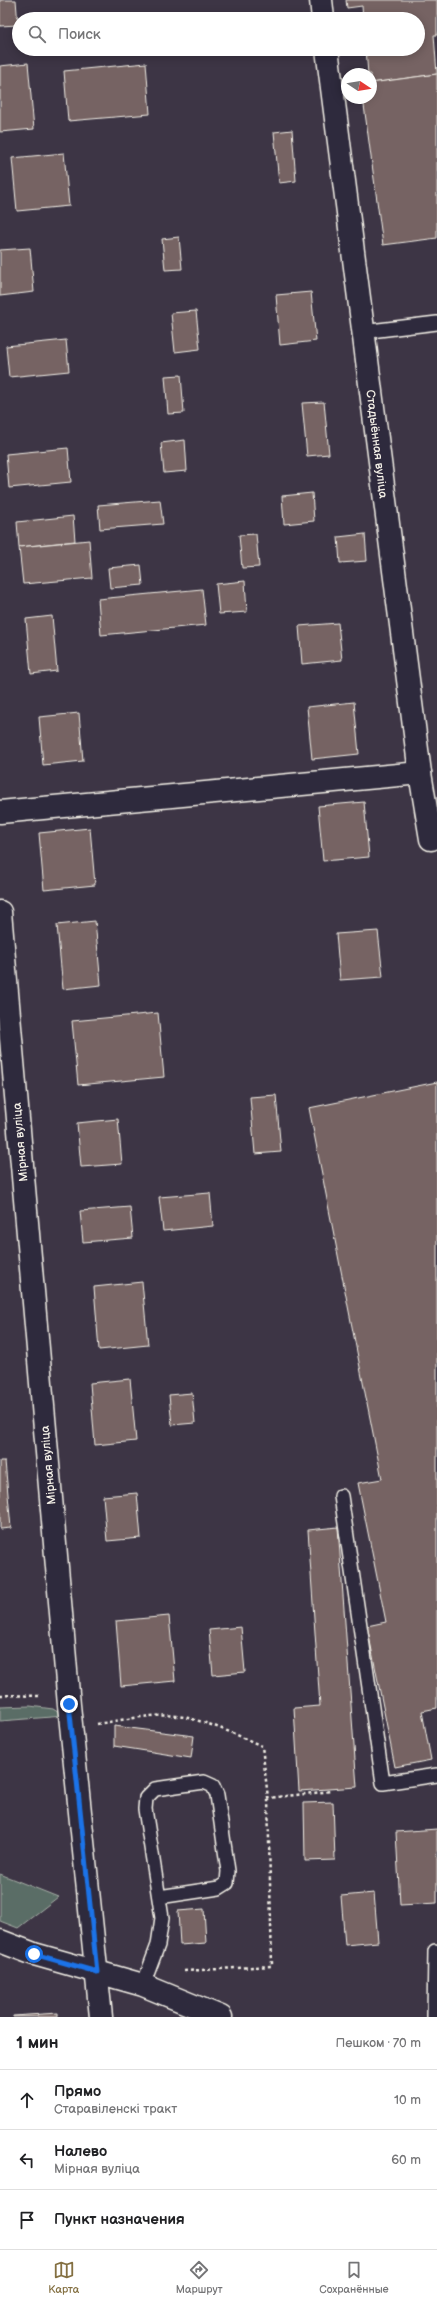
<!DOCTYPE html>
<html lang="ru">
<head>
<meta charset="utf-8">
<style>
  body { margin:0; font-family:"Balsamiq Sans",sans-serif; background:#f6f6f6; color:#202124 }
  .compass { position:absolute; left:341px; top:68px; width:36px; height:36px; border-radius:50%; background:#fff; box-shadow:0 2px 10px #0003; rotate:102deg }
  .stop { position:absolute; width:12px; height:12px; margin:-9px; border:3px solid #1a73e8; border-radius:50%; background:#fff }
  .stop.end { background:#1a73e8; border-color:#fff; box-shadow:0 1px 4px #0008 }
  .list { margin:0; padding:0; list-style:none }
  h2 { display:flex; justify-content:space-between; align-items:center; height:52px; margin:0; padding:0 16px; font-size:17px }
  h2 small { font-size:13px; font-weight:400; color:#757577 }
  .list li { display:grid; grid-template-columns:26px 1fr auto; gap:12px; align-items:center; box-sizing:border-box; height:60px; padding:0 16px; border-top:1px solid #e0e0e0 }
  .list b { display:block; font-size:15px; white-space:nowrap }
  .list p { margin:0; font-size:13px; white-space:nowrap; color:#757577 }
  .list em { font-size:13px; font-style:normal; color:#757577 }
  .icon { flex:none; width:22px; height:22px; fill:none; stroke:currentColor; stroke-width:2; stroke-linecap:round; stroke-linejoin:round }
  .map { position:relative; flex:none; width:437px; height:2017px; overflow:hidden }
  .search { position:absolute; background:#fff; box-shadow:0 2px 10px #0003; left:12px; right:12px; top:12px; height:44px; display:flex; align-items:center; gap:10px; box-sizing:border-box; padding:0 14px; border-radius:22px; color:#757577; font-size:15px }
  .sheet { height:232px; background:#fff }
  nav { display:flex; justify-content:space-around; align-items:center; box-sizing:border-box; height:56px; border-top:1px solid #e0e0e0; background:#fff; font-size:11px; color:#757577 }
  nav a { display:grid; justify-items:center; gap:2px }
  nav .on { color:#847042 }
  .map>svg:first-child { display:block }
</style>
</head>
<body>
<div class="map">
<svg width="437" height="2017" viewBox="0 0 437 2017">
  <rect width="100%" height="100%" fill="#3d3545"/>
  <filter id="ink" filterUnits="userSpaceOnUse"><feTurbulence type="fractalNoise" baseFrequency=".025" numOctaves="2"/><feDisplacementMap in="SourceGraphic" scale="8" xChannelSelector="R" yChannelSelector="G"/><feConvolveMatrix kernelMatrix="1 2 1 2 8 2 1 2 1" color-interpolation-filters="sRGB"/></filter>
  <g filter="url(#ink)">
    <g fill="#5a6d66" stroke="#a7afa7">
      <path d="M30 1706 53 1709 64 1716 0 1721V1707Z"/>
      <path d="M0 1874 58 1897 18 1928 0 1921Z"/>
    </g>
    <g fill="#766363" stroke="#f4f1e8">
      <path d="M0 0H16L18 25 0 26Z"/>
      <path d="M346 0H437V35H434L437 74 371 83V74H368L366 49H418V19H363L362 6 347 8Z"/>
      <path d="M90 16V19H67Z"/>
      <path d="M28 63 34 129 0 132V66Z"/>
      <path d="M146 63 150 114 68 121 64 71Z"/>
      <path d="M437 74V238L383 245 363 98H371V83Z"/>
      <path d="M292 130 296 181 279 183 274 132Z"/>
      <path d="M64 153 69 206 17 211 12 158Z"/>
      <path d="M179 237 182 269 165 270 162 239Z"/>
      <path d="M30 248 34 292 0 296V250Z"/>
      <path d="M311 292 316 341 280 345 276 295Z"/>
      <path d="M196 311 200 349 175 352 171 313Z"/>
      <path d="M66 340 69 371 9 377 6 346Z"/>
      <path d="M181 375 184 413 168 414 165 376Z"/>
      <path d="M324 402 329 454 307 456 302 403Z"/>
      <path d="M185 440 187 471 164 473 161 443Z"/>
      <path d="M68 448 71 482 9 488 6 454Z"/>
      <path d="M312 493 314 521 284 524 282 496Z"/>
      <path d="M160 500 163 524 100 529 98 505Z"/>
      <path d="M73 516 75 541 19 547 17 522Z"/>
      <path d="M256 534 259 567 242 568 239 535Z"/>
      <path d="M365 534 367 561 340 563 338 537Z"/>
      <path d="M89 540 92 578 23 584 19 547Z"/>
      <path d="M141 565 143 585 110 588 108 568Z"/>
      <path d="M245 581 247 612 219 614 216 584Z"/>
      <path d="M202 589 206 625 101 635 98 599Z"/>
      <path d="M52 616 57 671 31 674 26 619Z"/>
      <path d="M338 623 342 660 302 664 299 626Z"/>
      <path d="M354 702 359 754 312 759 307 707Z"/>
      <path d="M79 713 83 761 43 765 39 717Z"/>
      <path d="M364 802 369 857 323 861 318 806Z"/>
      <path d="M90 828 95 885 44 890 39 833Z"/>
      <path d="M95 921 101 985 63 989 57 925Z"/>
      <path d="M378 931 383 977 340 980 336 934Z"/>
      <path d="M158 1013 164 1077 78 1085 72 1021Z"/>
      <path d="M437 1082V1708L422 1711 431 1760 395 1767 367 1626 386 1622 358 1483 382 1479 309 1108Z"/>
      <path d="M276 1095 281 1152 255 1154 250 1097Z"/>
      <path d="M118 1119 122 1164 81 1167 77 1123Z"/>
      <path d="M210 1193 213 1226 163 1231 159 1197Z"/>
      <path d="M130 1207 133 1238 83 1242 80 1211Z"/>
      <path d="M142 1282 148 1345 99 1350 94 1287Z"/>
      <path d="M130 1379 136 1441 95 1445 90 1383Z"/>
      <path d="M192 1393 195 1423 172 1425 169 1395Z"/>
      <path d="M0 1461H5L11 1528 0 1529Z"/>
      <path d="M137 1493 141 1538 107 1541 103 1496Z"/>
      <path d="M338 1527 357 1787 299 1791 294 1708 320 1706 308 1530Z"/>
      <path d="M169 1616 175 1681 121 1686 116 1621Z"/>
      <path d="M241 1627 245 1672 213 1675 209 1630Z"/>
      <path d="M114 1726 194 1736 191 1758 114 1746Z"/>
      <path d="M333 1802 335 1860 305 1861 304 1803Z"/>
      <path d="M437 1829V1903L400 1905 396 1832Z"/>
      <path d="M374 1893 378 1942 345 1945 341 1896Z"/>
      <path d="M204 1909 206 1943 180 1945 178 1911Z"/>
      <path d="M58 2013V2017H13V2016Z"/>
    </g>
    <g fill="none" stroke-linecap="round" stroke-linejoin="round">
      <defs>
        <g id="service">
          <path d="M362 332 437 323"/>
          <path d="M341 1496 383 1783 437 1775"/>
          <path d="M143 1985 158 1945 162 1918 145 1809 146 1798 155 1789 204 1782 213 1786 217 1795 228 1871 227 1883 219 1888 159 1897"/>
          <path d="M434 2017 435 1951"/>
        </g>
        <g id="minor">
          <path d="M321 0 323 19"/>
          <path d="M327 49 420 773 431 839"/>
          <path d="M0 812 420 773"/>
          <path d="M0 912 69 1705 101 2017"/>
          <path d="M0 1941 34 1954 143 1985 221 2017"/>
        </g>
      </defs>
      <use href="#service" stroke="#f4f1e8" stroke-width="16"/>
      <use href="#minor" stroke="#f4f1e8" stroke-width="25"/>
      <g stroke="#f4f1e8" stroke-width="2.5" stroke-dasharray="3 3" stroke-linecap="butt">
        <path d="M0 1695 41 1696"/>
        <path d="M97 1724C123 1720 158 1712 184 1717 211 1723 237 1735 262 1746L268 1798 332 1791"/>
        <path d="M184 1971 272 1966 268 1798"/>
      </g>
      <use href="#service" stroke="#2f2a3d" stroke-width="13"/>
      <use href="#minor" stroke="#2f2a3d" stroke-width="22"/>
    </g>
  </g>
  <g fill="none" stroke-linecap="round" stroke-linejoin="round" filter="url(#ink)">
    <path stroke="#1a73e8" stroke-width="5" d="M34 1954 97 1972 69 1704"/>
  </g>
  <g text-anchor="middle" stroke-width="3" stroke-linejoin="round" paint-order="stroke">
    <g font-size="12" fill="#f4f1e8" stroke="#2f2a3d">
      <text transform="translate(377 444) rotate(83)" y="4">Стадыённая вуліца</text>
      <text transform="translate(20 1142) rotate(-95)" y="4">Мірная вуліца</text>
      <text transform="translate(48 1465) rotate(-95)" y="4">Мірная вуліца</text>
    </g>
  </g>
</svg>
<svg class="compass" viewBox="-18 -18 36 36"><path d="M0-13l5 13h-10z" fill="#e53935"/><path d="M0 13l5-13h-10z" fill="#757577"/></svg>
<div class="stop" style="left:34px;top:1954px"></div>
<div class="stop end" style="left:69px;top:1704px"></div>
<div class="search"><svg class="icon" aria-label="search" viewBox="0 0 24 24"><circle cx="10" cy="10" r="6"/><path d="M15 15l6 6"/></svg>Поиск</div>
</div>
<section class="sheet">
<h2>1 мин<small>Пешком · 70 m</small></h2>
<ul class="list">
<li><svg class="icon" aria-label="ahead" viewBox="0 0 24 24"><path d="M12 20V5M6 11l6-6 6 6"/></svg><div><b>Прямо</b><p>Старавіленскі тракт</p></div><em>10 m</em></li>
<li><svg class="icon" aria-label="left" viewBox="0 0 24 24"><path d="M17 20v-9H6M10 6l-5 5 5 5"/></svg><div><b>Налево</b><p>Мірная вуліца</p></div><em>60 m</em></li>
<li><svg class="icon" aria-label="arrive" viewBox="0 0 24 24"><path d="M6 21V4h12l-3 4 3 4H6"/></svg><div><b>Пункт назначения</b></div></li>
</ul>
</section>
<nav>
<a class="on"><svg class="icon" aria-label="map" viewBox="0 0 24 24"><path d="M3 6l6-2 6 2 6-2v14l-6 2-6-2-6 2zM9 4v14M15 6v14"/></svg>Карта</a>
<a><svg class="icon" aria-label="directions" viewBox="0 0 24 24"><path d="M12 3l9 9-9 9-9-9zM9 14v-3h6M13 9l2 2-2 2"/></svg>Маршрут</a>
<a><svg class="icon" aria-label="saved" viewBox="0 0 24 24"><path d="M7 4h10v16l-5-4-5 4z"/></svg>Сохранённые</a>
</nav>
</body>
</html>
